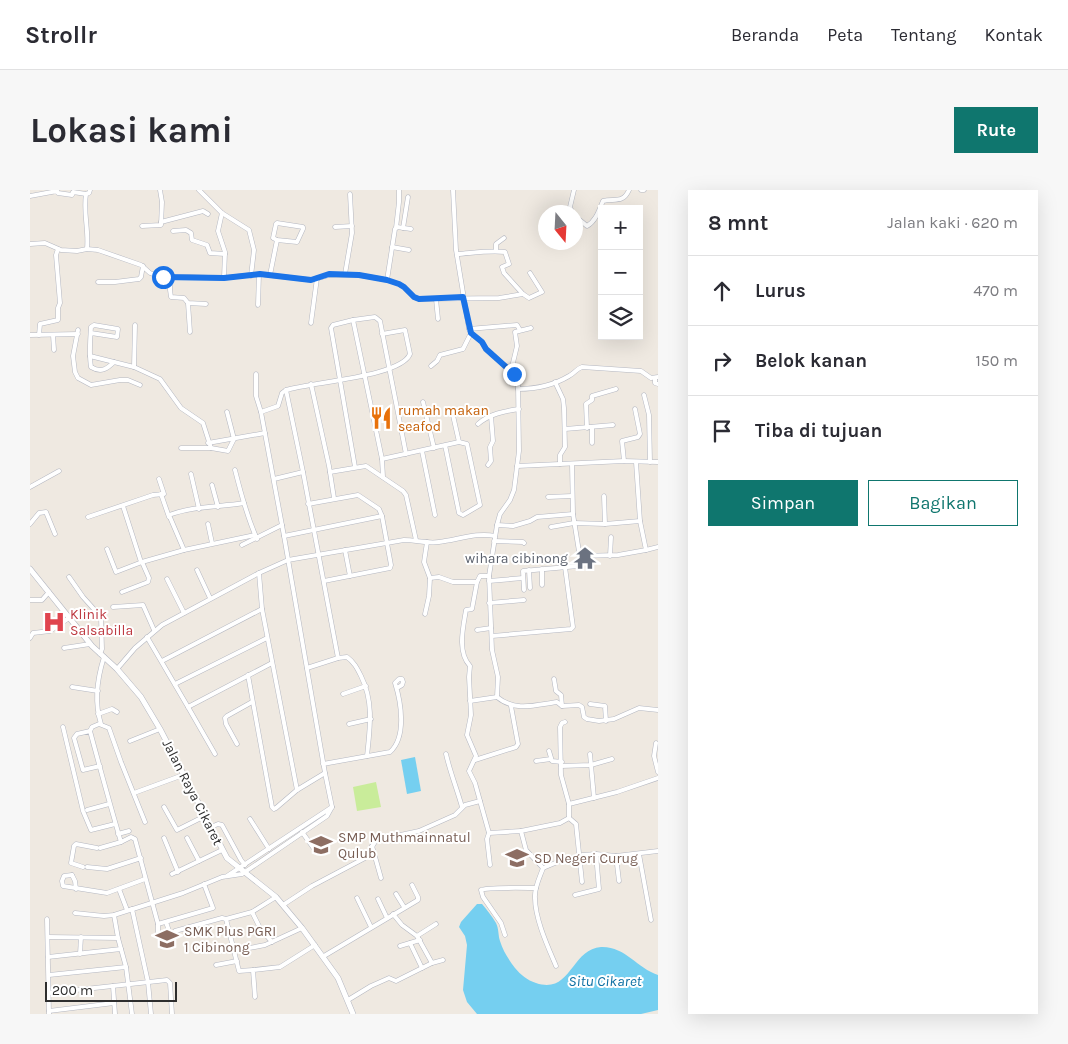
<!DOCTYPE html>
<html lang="id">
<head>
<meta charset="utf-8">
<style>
  body { margin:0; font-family:Karla,sans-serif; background:#f7f7f7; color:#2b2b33 }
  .controls { position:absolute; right:15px; top:15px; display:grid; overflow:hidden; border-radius:0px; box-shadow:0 5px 20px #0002 }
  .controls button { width:45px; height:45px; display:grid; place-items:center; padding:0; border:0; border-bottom:1px solid #e1e1e2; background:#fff; color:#2b2b33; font:25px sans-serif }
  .compass { position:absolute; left:508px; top:15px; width:45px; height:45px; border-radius:50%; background:#fff; box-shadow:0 5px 20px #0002; rotate:162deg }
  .scale { position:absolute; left:15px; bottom:12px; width:132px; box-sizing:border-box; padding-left:5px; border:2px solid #2e2e2e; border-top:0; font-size:14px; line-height:18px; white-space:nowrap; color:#2e2e2e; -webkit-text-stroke:4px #fff; paint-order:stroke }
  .stop { position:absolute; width:15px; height:15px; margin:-11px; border:4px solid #1a73e8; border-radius:50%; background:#fff }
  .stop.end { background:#1a73e8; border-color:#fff; box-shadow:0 1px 5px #0008 }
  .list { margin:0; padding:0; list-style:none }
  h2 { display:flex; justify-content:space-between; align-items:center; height:65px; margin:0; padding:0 20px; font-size:21px }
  h2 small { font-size:16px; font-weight:400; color:#7c7c81 }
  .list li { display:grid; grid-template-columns:32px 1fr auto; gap:15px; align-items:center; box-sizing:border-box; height:70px; padding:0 20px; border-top:1px solid #e1e1e2 }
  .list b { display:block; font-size:19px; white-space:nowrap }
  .list em { font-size:16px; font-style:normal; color:#7c7c81 }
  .actions { display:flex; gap:10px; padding:15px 20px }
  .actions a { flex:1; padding:11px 0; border:1px solid #0f766e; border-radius:0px; text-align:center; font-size:18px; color:#0f766e }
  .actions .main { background:#0f766e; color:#fff }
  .icon { flex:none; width:28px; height:28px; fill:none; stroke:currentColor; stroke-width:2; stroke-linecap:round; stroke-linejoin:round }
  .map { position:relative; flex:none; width:628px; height:824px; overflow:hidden; border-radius:0px }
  header { display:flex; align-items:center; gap:30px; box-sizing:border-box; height:70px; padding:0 25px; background:#fff; border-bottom:1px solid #e1e1e2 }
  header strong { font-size:24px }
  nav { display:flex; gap:28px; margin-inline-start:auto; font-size:18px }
  .intro { display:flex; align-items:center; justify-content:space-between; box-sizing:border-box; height:120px; padding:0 30px }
  h1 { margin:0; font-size:35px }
  .button { padding:12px 22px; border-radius:0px; background:#0f766e; color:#fff; font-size:18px; font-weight:700 }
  main { display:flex; gap:30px; padding:0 30px }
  aside { flex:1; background:#fff; border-radius:0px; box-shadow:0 5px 20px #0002 }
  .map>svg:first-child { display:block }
</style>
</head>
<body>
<header>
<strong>Strollr</strong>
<nav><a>Beranda</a><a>Peta</a><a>Tentang</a><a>Kontak</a></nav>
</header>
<div class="intro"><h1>Lokasi kami</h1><a class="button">Rute</a></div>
<main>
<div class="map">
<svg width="628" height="824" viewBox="0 0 628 824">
  <rect width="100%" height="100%" fill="#efe9e1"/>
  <path fill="#c9ec9a" d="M346 592 351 617 327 621 323 597Z"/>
  <g fill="#75cff0">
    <path d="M385 567 391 601 377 604 371 570Z"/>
    <path d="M447 714H452C457 720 462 726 466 733 469 739 468 745 470 751 473 761 479 770 485 778 491 785 497 790 506 793 541 805 541 759 571 757 595 756 607 778 628 785V820L611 824H447L437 812 433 800 437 755 435 746 429 737 431 732Z"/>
  </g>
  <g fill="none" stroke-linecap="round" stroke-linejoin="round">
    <defs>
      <g id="minor">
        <path d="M169 0 192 23 219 40 224 60 221 86"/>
        <path d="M423 0 426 60 439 139 441 143 452 152 456 159 484 184 488 195 489 261 484 300 480 310 470 324 467 335 459 386 462 460 468 487 467 507"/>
        <path d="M611 0H614"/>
        <path d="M0 6 27 1 28 3 42 5 43 2 56 4"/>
        <path d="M542 22 540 17 544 0"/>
        <path d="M192 23 188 41 195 62 194 88"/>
        <path d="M546 27 557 36C566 31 569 20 573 11 584 8 593 14 599 0"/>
        <path d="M131 32 173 21 178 24"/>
        <path d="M247 33 273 37V39L267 52 247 50 243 48 246 34Z"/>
        <path d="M112 36 131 35 132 12 130 0"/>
        <path d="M305 37 322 36"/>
        <path d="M366 38 369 12V0"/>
        <path d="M373 38 378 7"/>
        <path d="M143 41 156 40 161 43 162 50 177 55 180 63 195 64"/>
        <path d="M0 54 15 53 31 60 47 61 57 59 68 60 111 75 120 83 128 86 194 88 229 84 281 90 299 85H329L357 90 369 94 374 97 384 107 389 109 469 108 493 104 499 108 512 102 500 83"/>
        <path d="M362 57 379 60"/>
        <path d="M57 59C59 40 53 23 56 4L59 3 60 0"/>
        <path d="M466 61V54L474 48"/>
        <path d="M427 64C442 63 461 60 475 62L479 74 472 77 474 83 493 104"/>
        <path d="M315 84 322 43 320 4"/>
        <path d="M240 85 247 50"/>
        <path d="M141 87 140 100 141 107 154 108 158 113 176 114"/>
        <path d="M357 90 365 39 367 37 381 39"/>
        <path d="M68 92H85L109 89 111 87 113 76"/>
        <path d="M406 109 408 129"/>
        <path d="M158 113 160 142"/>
        <path d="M228 115 229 84"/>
        <path d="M323 130 303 135 301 138 325 277"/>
        <path d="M281 133 287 88"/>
        <path d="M439 139 487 135 490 140"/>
        <path d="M48 140 43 166 45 182 48 188 61 195 90 190H98L110 195"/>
        <path d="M61 143 87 147 88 139 64 135 61 137C60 150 59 165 61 177 71 183 77 179 84 172"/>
        <path d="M0 145 48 144"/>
        <path d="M9 145 10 134 28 130V118L30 113 26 65 28 59"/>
        <path d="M23 145 24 160"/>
        <path d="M60 166 104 177 130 189 151 218 173 233 181 258"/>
        <path d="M401 176 407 171 410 165 433 159 441 143"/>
        <path d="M104 177 105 135"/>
        <path d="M481 181 487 156 485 142 501 138"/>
        <path d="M226 184V206L231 222"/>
        <path d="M625 188V193L628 194"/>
        <path d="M525 192 533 209 534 218 535 257 530 265V274"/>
        <path d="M281 194 299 276 304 308"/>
        <path d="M488 199C506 199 524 195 539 186 545 183 546 179 552 177L611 181 621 188 628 187"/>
        <path d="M256 200 273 282 308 468"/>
        <path d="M614 205 619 225 620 272"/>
        <path d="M393 212 404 258"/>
        <path d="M422 221 429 252"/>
        <path d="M448 234C459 224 475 221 489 219"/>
        <path d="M557 238 556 214 562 210V206L586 199"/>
        <path d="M535 239 583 235"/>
        <path d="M178 253 235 243"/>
        <path d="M562 253V237"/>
        <path d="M151 258H181L198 261 204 249 197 222"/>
        <path d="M392 261 405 325"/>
        <path d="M352 269 429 252 437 254 450 315 433 325 429 323 415 255"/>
        <path d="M594 271 592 251 608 247 610 244 605 219"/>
        <path d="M458 275 461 271 460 257 463 251 461 226"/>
        <path d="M487 276 594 271 628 272"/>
        <path d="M205 280C211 304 217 327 227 349"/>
        <path d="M300 282 336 276 373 301 376 305 386 350"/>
        <path d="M161 284 169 319"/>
        <path d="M353 287 352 269 323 130 345 127 350 131 376 264"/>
        <path d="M244 289 273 282"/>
        <path d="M182 295 188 317"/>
        <path d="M0 297 29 281"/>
        <path d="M131 304 139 327"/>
        <path d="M574 306 575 334"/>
        <path d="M518 307 542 306"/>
        <path d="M278 314 328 305 349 319 352 326 361 375 360 378 294 391"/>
        <path d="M93 316 111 372"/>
        <path d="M58 327 123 305 134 304 129 289"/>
        <path d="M0 334 9 323 16 322 25 344"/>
        <path d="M178 334 182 353"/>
        <path d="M467 335 483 336 500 331 507 327 543 324"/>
        <path d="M521 337 544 333 575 334 610 331"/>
        <path d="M254 346 352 326"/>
        <path d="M464 351 493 352 494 353"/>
        <path d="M397 352 394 372 400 388 409 387 423 392H447L450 386H459"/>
        <path d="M212 355 252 335"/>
        <path d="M77 359 86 382 112 372 154 360 225 345"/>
        <path d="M154 360 139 325C163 316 189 317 214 313"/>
        <path d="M315 360 320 386"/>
        <path d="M616 360 628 357"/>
        <path d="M549 366 588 365 616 360 610 331 606 272"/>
        <path d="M580 366 581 347"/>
        <path d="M512 379V395"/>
        <path d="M167 380 180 408"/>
        <path d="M499 380 500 398"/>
        <path d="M229 383 232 419 267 600"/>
        <path d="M39 387 53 407 71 427 72 459 70 464"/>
        <path d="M137 389 154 423"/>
        <path d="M459 391 493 388"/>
        <path d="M447 392 442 419 436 420C433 438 427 462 440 476L439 487 441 525 437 545 446 566 439 581 445 593 459 643 457 649 460 675"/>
        <path d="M494 400 493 381 548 376 551 374 543 324 542 274"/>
        <path d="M92 402 118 392 119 388 112 372"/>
        <path d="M0 410H12L19 402"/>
        <path d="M459 413 494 410"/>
        <path d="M83 417 113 415 124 440"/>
        <path d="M395 424 399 406 400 388"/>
        <path d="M447 440 461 438"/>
        <path d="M462 446 541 439 543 437 535 377"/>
        <path d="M117 447 158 517 242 473"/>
        <path d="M0 448 3 443 20 441 39 428"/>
        <path d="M34 458 60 454"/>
        <path d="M132 471 232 419"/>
        <path d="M277 478 308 468 317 467C324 472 327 478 331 486 344 512 340 538 337 566"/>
        <path d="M87 479 105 458 132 435 229 383 258 370 374 350C386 350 398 354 409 352 427 350 447 342 465 346"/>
        <path d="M218 485 242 617 244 619 246 618 267 600 295 583"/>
        <path d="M524 489 526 501 531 505 532 516"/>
        <path d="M145 494 237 448"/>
        <path d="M42 497 68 501"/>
        <path d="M313 504 336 496"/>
        <path d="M467 507C485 522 505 515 527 512L532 516 549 515 552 517 554 527 557 529 569 531 584 529 609 518 628 520"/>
        <path d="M440 511 467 507"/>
        <path d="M560 514 575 516 576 531"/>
        <path d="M158 517 185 564"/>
        <path d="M68 524 82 519 87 522"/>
        <path d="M71 534C64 512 67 489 74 467"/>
        <path d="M319 534 341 529"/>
        <path d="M33 537 53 621 61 640 85 634"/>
        <path d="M60 541 62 537 69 534 79 538 91 572 115 632"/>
        <path d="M100 551 130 539"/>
        <path d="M626 553 624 566 628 582"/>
        <path d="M207 554 196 534 195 528 197 526 222 512"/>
        <path d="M519 561 522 571 532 572"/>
        <path d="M416 564C420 582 427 599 432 617"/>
        <path d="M560 564 564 608"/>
        <path d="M445 570 486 557 488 554 481 516"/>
        <path d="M506 571 521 569"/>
        <path d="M293 574 360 562C377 547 371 512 365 493L369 489H372L373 492 372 495 367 498"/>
        <path d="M70 576 53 580 44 548 47 544 60 541C70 578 80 615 91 652L101 647 105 649 128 734 183 718 174 694"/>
        <path d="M531 576 561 575 582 569"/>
        <path d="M104 603 153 585"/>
        <path d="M539 614 587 602 628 588"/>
        <path d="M134 617 147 640 175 626"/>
        <path d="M302 617 295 583 254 346 231 222 248 216 252 203 256 200C280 192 371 187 380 164L375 140 352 144"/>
        <path d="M57 620 79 614"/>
        <path d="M539 628 546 634 552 692"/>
        <path d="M220 629 239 659"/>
        <path d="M181 637 188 634 192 635 211 670 215 675"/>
        <path d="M272 642 285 660"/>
        <path d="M459 643 491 641"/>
        <path d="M88 644 99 641"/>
        <path d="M134 648 148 682"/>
        <path d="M157 648 169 671"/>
        <path d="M342 656 351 688"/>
        <path d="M70 658 91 652"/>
        <path d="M609 664 621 730"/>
        <path d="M586 666 589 691"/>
        <path d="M53 677 41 673 44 656 46 654 67 658"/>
        <path d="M57 677 77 679 111 668"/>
        <path d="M513 678 496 660 491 641 530 633 539 628V614L531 585 530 537 532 533 535 532"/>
        <path d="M142 684 192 660"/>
        <path d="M42 685 34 686 32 691 33 696 77 703 115 689"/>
        <path d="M42 685 45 691 46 699"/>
        <path d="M89 699 97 720"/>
        <path d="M366 704 374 717"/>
        <path d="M545 705 569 699 566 664"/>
        <path d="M327 708 341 737"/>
        <path d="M348 709 357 728"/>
        <path d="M253 715 282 696 335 668 345 652 347 650 389 641 425 625 435 615 450 611"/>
        <path d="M102 719 118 792 121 824"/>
        <path d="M222 722 230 738 242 752"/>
        <path d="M45 723 74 726 84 725 153 703 192 687 212 684 297 626 302 617 197 686"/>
        <path d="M363 724 372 735 387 746 402 773"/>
        <path d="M84 725 88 748 96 777 102 824"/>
        <path d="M17 729 19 824"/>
        <path d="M196 729 209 781 223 780"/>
        <path d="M128 734V745L131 747 140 744 136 732"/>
        <path d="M145 741 192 728 196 729 222 722 246 707"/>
        <path d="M475 745 471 733 453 707 451 700C456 697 496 698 506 698"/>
        <path d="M387 746 406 734"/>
        <path d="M18 747 88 748"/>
        <path d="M380 753 392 778"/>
        <path d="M370 756 390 750"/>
        <path d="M204 761 235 755 272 738"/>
        <path d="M50 764 51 747"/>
        <path d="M294 766 388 710V707L382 695"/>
        <path d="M18 767 91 759"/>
        <path d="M186 775 207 771"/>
        <path d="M526 776C518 757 505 729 505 708 504 698 510 687 513 678L530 671 553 665 566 664 586 666 628 661"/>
        <path d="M19 785 96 777"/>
        <path d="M83 796 85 824"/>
        <path d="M19 803 137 790 140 793 142 824"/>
        <path d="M225 807 223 780 250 777 285 755"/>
        <path d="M318 810 341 796 359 788 366 791 402 773 413 770"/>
        <path d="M19 821 84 813"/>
      </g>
      <path id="secondary" d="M0 379 62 456 87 479 111 507 130 539 197 668 246 707 272 738 308 788 323 824"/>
    </defs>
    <use href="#minor" stroke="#b4b7c1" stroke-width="5"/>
    <use href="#secondary" stroke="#b4b7c1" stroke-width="6"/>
    <use href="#minor" stroke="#fff" stroke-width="4"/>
    <use href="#secondary" stroke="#fff" stroke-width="5"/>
  </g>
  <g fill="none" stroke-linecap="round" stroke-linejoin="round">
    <path stroke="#1a73e8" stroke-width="6" d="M133 87 194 88 230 84 281 90 299 84 329 85 357 90 369 94 374 97 384 107 389 109 433 107 441 143 452 152 456 159 484 184"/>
  </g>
  <defs>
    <symbol id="restaurant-bare" viewBox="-9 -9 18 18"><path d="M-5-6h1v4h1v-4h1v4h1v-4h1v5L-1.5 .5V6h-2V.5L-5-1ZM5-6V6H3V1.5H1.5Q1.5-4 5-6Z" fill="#e8710a" stroke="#fff" stroke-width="2.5" paint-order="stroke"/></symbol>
    <symbol id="temple-bare" viewBox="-9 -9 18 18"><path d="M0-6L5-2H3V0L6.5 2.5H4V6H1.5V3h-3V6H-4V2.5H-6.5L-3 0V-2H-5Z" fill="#6b7280" stroke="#fff" stroke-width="2.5" paint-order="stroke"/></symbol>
    <symbol id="hospital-bare" viewBox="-9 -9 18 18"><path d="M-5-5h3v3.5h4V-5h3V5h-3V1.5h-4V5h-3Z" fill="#e0444e" stroke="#fff" stroke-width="2.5" paint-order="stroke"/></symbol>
    <symbol id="school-bare" viewBox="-9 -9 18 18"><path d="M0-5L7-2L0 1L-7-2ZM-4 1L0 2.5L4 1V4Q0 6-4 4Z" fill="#8d6e63" stroke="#fff" stroke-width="2.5" paint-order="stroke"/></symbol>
  </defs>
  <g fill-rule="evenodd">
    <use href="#restaurant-bare" x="335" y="212" width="32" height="32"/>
    <use href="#temple-bare" x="539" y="352" width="32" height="32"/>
    <use href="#hospital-bare" x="8" y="416" width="32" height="32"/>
    <use href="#school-bare" x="275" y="639" width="32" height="32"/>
    <use href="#school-bare" x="471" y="652" width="32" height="32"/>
    <use href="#school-bare" x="121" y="733" width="32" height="32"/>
  </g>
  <g text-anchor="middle" stroke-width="4" stroke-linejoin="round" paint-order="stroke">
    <g font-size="14" fill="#c56008" stroke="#fff" text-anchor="start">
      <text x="368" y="225">rumah makan<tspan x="368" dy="16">seafod</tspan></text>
    </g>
    <g font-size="14" fill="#5b616d" stroke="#fff" text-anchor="end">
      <text x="538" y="373">wihara cibinong</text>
    </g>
    <g font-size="14" fill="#be3a42" stroke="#fff" text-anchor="start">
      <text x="40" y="429">Klinik<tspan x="40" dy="16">Salsabilla</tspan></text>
    </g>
    <g font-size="14" fill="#2e2e2e" stroke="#fff">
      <text transform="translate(163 602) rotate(63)" y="5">Jalan Raya Cikaret</text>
    </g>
    <g font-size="14" fill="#785e54" stroke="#fff" text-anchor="start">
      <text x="308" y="652">SMP Muthmainnatul<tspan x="308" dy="16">Qulub</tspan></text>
      <text x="504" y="673">SD Negeri Curug</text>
      <text x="154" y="746">SMK Plus PGRI<tspan x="154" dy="16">1 Cibinong</tspan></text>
    </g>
    <g font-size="15" font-style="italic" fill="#0d6fa3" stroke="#fff">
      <text x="575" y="796">Situ Cikaret</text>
    </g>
  </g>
</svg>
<div class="controls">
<button>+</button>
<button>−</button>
<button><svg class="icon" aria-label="layers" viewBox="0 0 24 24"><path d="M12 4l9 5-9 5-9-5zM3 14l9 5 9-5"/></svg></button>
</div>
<svg class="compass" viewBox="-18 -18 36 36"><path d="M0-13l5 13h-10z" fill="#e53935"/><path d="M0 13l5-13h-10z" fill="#7c7c81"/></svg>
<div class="scale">200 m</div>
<div class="stop" style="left:133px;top:87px"></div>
<div class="stop end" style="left:484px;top:184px"></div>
</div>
<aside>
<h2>8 mnt<small>Jalan kaki · 620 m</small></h2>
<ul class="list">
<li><svg class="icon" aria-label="ahead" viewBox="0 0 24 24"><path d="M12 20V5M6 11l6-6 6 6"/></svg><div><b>Lurus</b></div><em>470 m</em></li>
<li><svg class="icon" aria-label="right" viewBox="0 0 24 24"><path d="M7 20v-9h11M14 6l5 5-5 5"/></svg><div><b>Belok kanan</b></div><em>150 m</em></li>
<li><svg class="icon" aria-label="arrive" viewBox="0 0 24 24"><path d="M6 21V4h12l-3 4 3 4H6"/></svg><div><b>Tiba di tujuan</b></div></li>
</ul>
<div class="actions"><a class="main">Simpan</a><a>Bagikan</a></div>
</aside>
</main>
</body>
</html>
